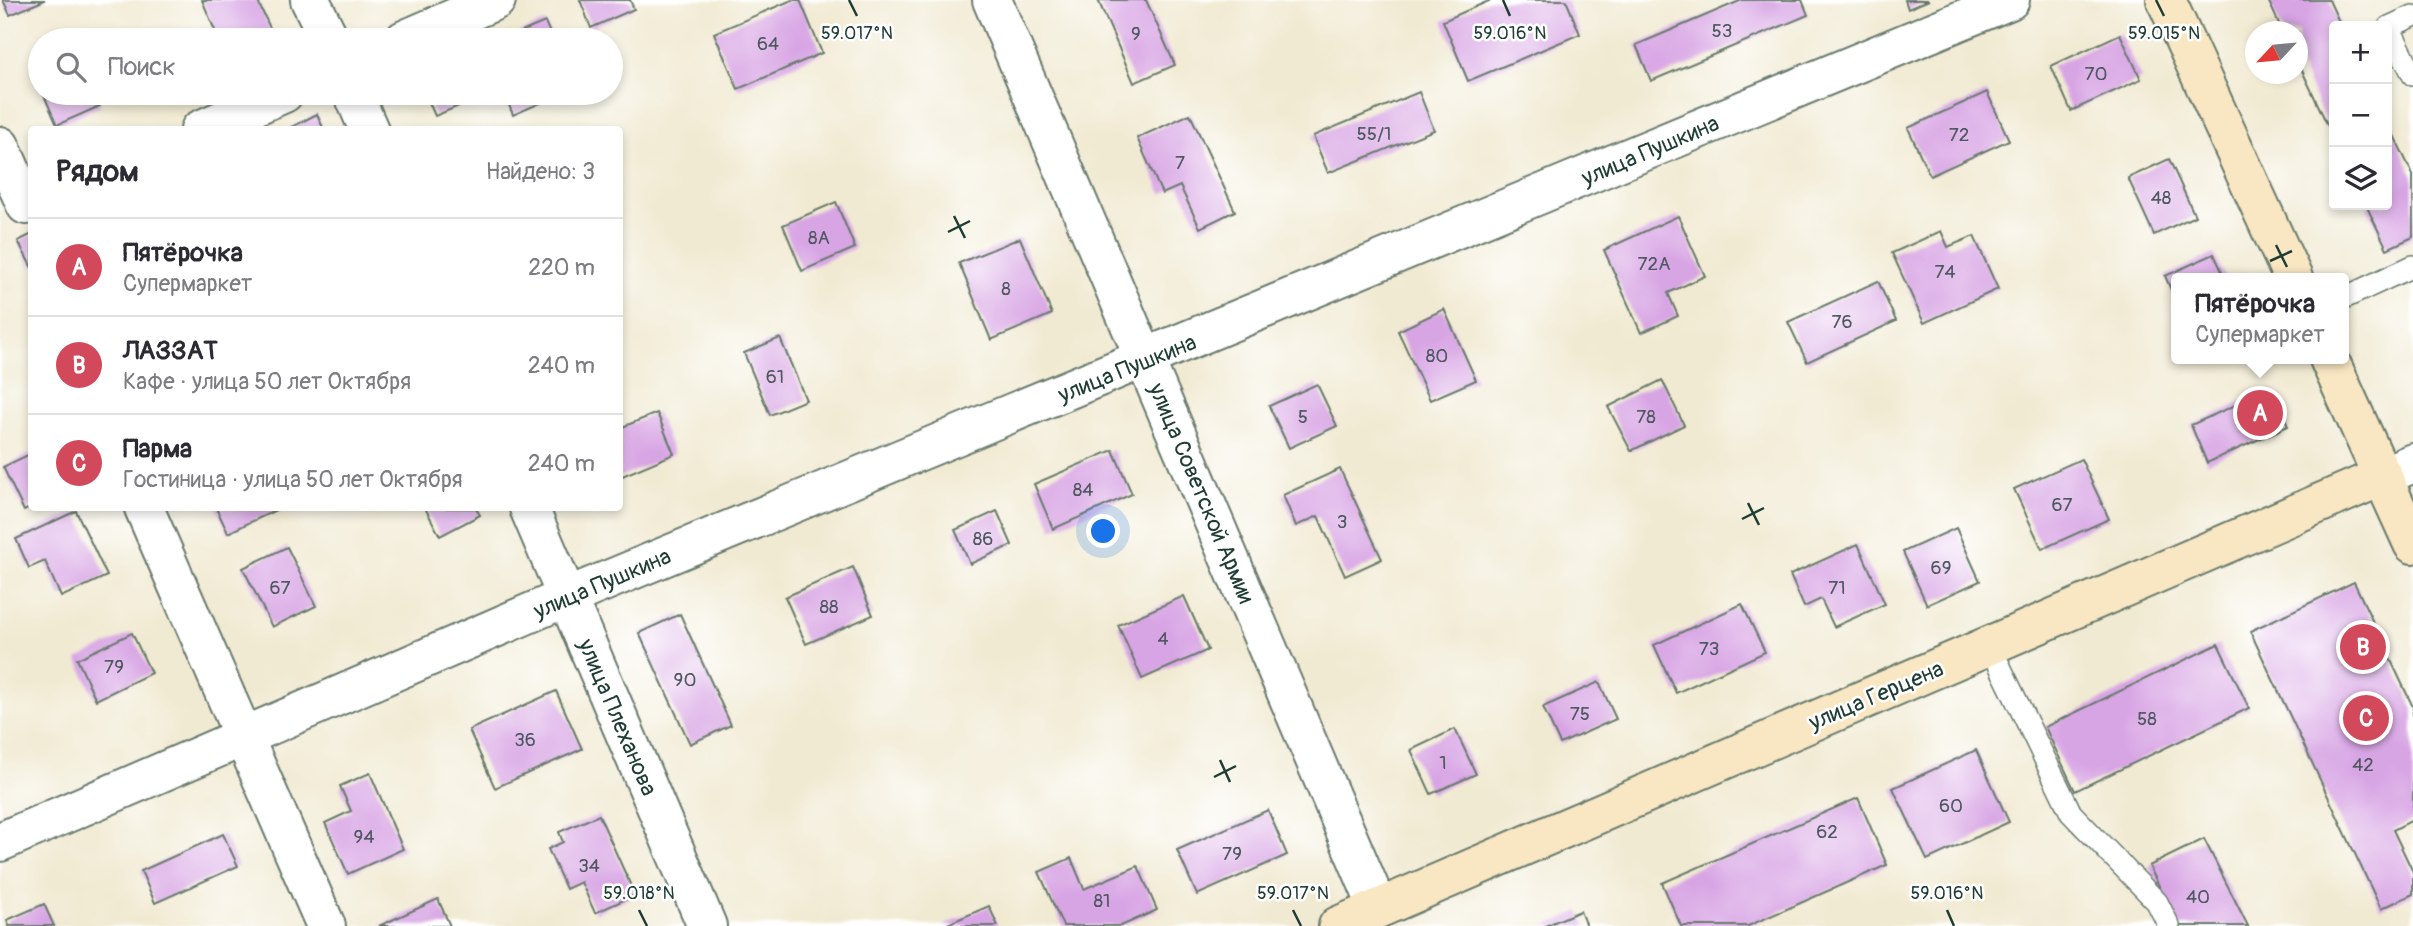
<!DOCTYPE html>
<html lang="ru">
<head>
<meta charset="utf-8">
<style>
  body { margin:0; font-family:Pangolin,sans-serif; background:#f2f2f3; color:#2b2b33 }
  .controls { position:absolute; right:21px; top:21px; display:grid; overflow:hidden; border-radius:7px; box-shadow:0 4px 10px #0003 }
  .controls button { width:63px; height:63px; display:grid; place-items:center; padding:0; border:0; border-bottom:2px solid #e1e1e2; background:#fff; color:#2b2b33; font:35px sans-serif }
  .compass { position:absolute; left:2245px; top:21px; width:63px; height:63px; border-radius:50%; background:#fff; box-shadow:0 4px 10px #0003; rotate:244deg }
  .you { position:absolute; left:1104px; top:532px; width:24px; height:24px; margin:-18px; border:5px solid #fff; border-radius:50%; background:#1a73e8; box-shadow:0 0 0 10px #1a73e833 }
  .badge { display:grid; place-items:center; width:46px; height:46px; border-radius:50%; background:#d1495b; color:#fff; font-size:23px; font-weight:700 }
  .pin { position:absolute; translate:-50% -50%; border:4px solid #fff; box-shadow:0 2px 7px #0006 }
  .popup { position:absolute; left:2171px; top:273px; width:178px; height:91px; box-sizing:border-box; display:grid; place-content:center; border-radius:7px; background:#fff; filter:drop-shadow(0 2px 5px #0005); font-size:23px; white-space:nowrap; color:#7c7c81 }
  .popup b { font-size:26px; color:#2b2b33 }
  .popup::after { content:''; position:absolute; left:50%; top:100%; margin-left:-14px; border:14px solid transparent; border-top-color:#fff }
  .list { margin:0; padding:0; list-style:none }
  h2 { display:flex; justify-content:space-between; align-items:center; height:91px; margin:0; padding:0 28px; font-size:30px }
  h2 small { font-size:23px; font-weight:400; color:#7c7c81 }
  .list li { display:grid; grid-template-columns:46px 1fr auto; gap:21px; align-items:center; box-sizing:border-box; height:98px; padding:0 28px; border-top:2px solid #e1e1e2 }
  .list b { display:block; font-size:26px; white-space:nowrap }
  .list p { margin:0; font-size:23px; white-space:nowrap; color:#7c7c81 }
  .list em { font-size:23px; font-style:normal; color:#7c7c81 }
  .icon { flex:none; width:38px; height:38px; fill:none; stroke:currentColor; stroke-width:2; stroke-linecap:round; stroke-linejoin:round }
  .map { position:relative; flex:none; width:2413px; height:926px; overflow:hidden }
  .search { position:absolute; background:#fff; box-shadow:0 4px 10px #0003; left:28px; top:28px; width:595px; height:77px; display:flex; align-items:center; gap:18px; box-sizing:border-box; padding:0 24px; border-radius:38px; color:#7c7c81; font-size:26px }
  .panel { position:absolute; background:#fff; box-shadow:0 4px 10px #0003; left:28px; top:126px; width:595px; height:385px; border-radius:7px }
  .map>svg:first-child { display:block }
</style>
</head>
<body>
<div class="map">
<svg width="2413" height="926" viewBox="0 0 2413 926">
  <rect width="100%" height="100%" fill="#fff"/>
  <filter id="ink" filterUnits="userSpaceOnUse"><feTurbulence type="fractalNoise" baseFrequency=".0143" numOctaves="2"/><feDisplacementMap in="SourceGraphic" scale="14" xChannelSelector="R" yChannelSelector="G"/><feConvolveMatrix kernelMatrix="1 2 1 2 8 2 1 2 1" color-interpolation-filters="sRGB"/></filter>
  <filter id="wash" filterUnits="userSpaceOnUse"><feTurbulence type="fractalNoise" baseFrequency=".00686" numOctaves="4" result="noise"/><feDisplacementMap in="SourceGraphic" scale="28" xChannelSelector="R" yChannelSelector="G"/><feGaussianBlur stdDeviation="1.57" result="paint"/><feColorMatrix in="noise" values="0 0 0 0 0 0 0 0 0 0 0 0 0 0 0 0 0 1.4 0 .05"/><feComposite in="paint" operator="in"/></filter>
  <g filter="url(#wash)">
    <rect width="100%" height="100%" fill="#f1ead3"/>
    <g id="blocks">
      <g fill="#d8a5e4">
        <path d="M3 0H45L10 15Z"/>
        <path d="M202 0H257L271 30 248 40H219Z"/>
        <path d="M580 0H630L634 9 591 28Z"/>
        <path d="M792 0H800L822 53 738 89 714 33Z"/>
        <path d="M1098 0H1146L1175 65 1134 83Z"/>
        <path d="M1491 0H1566L1580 34 1468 81 1443 21Z"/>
        <path d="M1742 0H1802L1808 15 1651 81 1636 45Z"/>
        <path d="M1905 0H1929L1908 9Z"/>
        <path d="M2268 0H2329L2341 26H2334V139L2298 62V32H2283Z"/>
        <path d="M545 22 553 40H502Z"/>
        <path d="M2120 34 2141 79 2071 111 2051 66Z"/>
        <path d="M1419 92 1434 130 1328 173 1313 136Z"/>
        <path d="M1987 92 2009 140 1930 176 1908 128Z"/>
        <path d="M43 93H95L100 106 57 125Z"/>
        <path d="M425 93H475L478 98 435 116Z"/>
        <path d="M504 93H542L545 101 513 115Z"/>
        <path d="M317 114 324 130H286Z"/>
        <path d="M1190 114 1235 211 1200 228 1180 186 1162 194 1137 138Z"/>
        <path d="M2387 121 2413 175V237L2387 249 2366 205H2387Z"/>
        <path d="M2169 159 2195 216 2154 235 2128 178Z"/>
        <path d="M836 202 855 248 802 271 783 225Z"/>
        <path d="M1678 216 1705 276 1668 293 1678 316 1641 333 1604 250Z"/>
        <path d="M1941 231 1948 247 1974 236 1998 289 1924 323 1892 253Z"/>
        <path d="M32 234V268L18 241Z"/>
        <path d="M1020 238 1052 314 991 340 959 263Z"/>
        <path d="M2214 254 2225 278H2176V301L2165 276Z"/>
        <path d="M1878 281 1896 321 1807 362 1788 322Z"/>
        <path d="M1444 309 1476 380 1430 400 1398 331Z"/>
        <path d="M780 338 806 400 770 415 744 353Z"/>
        <path d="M1662 380 1684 425 1631 451 1608 407Z"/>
        <path d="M1317 384 1337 426 1289 448 1269 406Z"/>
        <path d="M2271 389 2288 426 2207 463 2191 425Z"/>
        <path d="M657 413 674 454 620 477V428Z"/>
        <path d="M1113 450 1132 494 1053 529 1034 484Z"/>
        <path d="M32 453V507L24 511 3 467Z"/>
        <path d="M2081 459 2109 519 2042 549 2014 489Z"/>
        <path d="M1340 469 1382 559 1345 576 1318 516 1296 526 1283 495Z"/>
        <path d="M216 508H280L228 533Z"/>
        <path d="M425 508H476L480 515 440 536Z"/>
        <path d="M76 511 107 576 61 597 45 561 29 568 16 539Z"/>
        <path d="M997 511 1012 545 970 564 955 530Z"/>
        <path d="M1956 528 1980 581 1927 605 1903 552Z"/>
        <path d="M1858 544 1885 604 1834 627 1821 599 1804 607 1790 575Z"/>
        <path d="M287 547 316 606 272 627 243 568Z"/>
        <path d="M853 567 873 615 806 644 785 597Z"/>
        <path d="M2354 582 2413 707V820L2393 830 2413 872V894L2381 909 2250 631Z"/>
        <path d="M1184 596 1208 650 1142 679 1118 625Z"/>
        <path d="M1742 604 1765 652 1676 693 1654 645Z"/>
        <path d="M680 614 731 725 690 744 639 633Z"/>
        <path d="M132 633 151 673 96 700 77 659Z"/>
        <path d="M2218 644 2249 708 2075 791 2045 727Z"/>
        <path d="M1599 682 1616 719 1560 744 1543 707Z"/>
        <path d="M556 691 582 749 495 788 469 730Z"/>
        <path d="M1455 729 1476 774 1431 794 1411 750Z"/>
        <path d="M1976 750 2009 822 1927 860 1893 788Z"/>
        <path d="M370 773 403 849 348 874 325 823 351 811 340 786Z"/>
        <path d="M1858 798 1887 865 1748 926H1681L1662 883Z"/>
        <path d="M1268 810 1287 855 1197 895 1177 850Z"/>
        <path d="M599 815 635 895 595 913 581 882 566 889 548 849 563 842 559 832Z"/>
        <path d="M223 834 238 866 155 903 141 871Z"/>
        <path d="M2204 839 2248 926H2179L2149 866Z"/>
        <path d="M1071 858 1084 889 1138 866 1157 910 1121 926H1063L1039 872Z"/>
        <path d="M438 899 450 926H379Z"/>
        <path d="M44 904 54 926H9L7 920Z"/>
        <path d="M989 906 998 926H943Z"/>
        <path d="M1580 911 1586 926H1545Z"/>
      </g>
    </g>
  </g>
  <g filter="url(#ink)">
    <use href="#blocks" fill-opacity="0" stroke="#687a6c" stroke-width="2"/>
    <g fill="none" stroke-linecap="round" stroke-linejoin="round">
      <defs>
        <g id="lane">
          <path d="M2413 16 2389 27 2413 75"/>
          <path d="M2344 298 2413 266"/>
          <path d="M1990 646 2071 813 2157 902 2169 926"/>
        </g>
        <g id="street">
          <path d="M310 0 330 40"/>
          <path d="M992 0 1378 908"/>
          <path d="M404 40 496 0"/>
          <path d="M353 93 369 130"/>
          <path d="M200 130 284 93"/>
          <path d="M0 146 26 205"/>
          <path d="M2383 476 2413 463"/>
          <path d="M144 508 326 926"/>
          <path d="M529 508 707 926"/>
          <path d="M0 842 567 597 2010 0"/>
        </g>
        <g id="secondary">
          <path d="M2166 0 2293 278"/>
          <path d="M2329 359 2413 544"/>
          <path d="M1338 926 2383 476"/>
        </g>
      </defs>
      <use href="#lane" stroke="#687a6c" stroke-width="24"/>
      <use href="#street" stroke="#687a6c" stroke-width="42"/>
      <use href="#secondary" stroke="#687a6c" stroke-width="42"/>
      <use href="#lane" stroke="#fff" stroke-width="21"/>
      <use href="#street" stroke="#fff" stroke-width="38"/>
      <use href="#secondary" stroke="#f9e7c3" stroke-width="38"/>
    </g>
  </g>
  <path fill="none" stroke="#1f3d34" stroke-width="2.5" d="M849 0 857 16M1503 0 1510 16M2156 0 2164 16M954 216 965 238M948 232 970 221M2276 245 2287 267M2270 261 2292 251M1748 503 1759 525M1742 519 1764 508M1220 760 1230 782M1214 777 1236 766M639 910 647 926M1293 910 1301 926M1947 910 1954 926"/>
  <g text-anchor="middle" stroke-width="5" stroke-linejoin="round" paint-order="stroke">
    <g font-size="19" fill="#4d5760">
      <text x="1722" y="37">53</text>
      <text x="1136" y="40">9</text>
      <text x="768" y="50">64</text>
      <text x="2096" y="80">70</text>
      <text x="1374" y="140">55/1</text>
      <text x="1959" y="141">72</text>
      <text x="1180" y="169">7</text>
      <text x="2161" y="204">48</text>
      <text x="819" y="244">8А</text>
      <text x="1654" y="270">72А</text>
      <text x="1945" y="278">74</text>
      <text x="1006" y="295">8</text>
      <text x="1842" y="328">76</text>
      <text x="1437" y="362">80</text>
      <text x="775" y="383">61</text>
      <text x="1303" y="423">5</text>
      <text x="1646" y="423">78</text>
      <text x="1083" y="496">84</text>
      <text x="2062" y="511">67</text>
      <text x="1342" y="528">3</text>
      <text x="983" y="545">86</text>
      <text x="1941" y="574">69</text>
      <text x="280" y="594">67</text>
      <text x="1837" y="594">71</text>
      <text x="829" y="613">88</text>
      <text x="1163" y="645">4</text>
      <text x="1709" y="655">73</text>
      <text x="114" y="673">79</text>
      <text x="685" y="686">90</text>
      <text x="1580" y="720">75</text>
      <text x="2147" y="725">58</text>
      <text x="525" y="746">36</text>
      <text x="1443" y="769">1</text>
      <text x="2363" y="771">42</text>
      <text x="1951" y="812">60</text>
      <text x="1827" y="838">62</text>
      <text x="364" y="843">94</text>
      <text x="1232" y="860">79</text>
      <text x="589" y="872">34</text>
      <text x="2198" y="903">40</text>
      <text x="1102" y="907">81</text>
    </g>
    <g font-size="23" fill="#1f3d34" stroke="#fff">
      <text transform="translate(1650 150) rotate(-23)" y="8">улица Пушкина</text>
      <text transform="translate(1127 368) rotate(-22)" y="8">улица Пушкина</text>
      <text transform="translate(1202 493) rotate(67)" y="8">улица Советской Армии</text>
      <text transform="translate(602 583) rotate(-23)" y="8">улица Пушкина</text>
      <text transform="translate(1876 695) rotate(-23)" y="8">улица Герцена</text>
      <text transform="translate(618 717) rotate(67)" y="8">улица Плеханова</text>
    </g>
  </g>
  <g font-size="18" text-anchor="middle" fill="#1f3d34" stroke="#fff" stroke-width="5" stroke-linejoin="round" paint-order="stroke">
    <text x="857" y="39">59.017°N</text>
    <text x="1510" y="39">59.016°N</text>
    <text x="2164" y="39">59.015°N</text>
    <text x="639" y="899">59.018°N</text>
    <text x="1293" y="899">59.017°N</text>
    <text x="1947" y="899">59.016°N</text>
  </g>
</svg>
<div class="controls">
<button>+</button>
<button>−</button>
<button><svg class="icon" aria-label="layers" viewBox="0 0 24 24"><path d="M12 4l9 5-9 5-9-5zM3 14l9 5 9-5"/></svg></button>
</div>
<svg class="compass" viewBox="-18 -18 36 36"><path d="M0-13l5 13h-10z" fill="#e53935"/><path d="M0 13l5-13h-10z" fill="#7c7c81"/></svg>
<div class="you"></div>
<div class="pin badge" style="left:2260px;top:413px">A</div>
<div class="popup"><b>Пятёрочка</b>Супермаркет</div>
<div class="pin badge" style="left:2363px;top:647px">B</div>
<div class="pin badge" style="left:2366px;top:718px">C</div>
<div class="search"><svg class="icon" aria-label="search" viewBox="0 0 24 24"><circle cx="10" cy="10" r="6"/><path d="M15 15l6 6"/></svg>Поиск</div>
<section class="panel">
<h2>Рядом<small>Найдено: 3</small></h2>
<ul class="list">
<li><span class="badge">A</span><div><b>Пятёрочка</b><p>Супермаркет</p></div><em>220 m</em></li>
<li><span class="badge">B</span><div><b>ЛАЗЗАТ</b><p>Кафе · улица 50 лет Октября</p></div><em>240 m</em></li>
<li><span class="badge">C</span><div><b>Парма</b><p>Гостиница · улица 50 лет Октября</p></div><em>240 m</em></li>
</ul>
</section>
</div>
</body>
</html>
